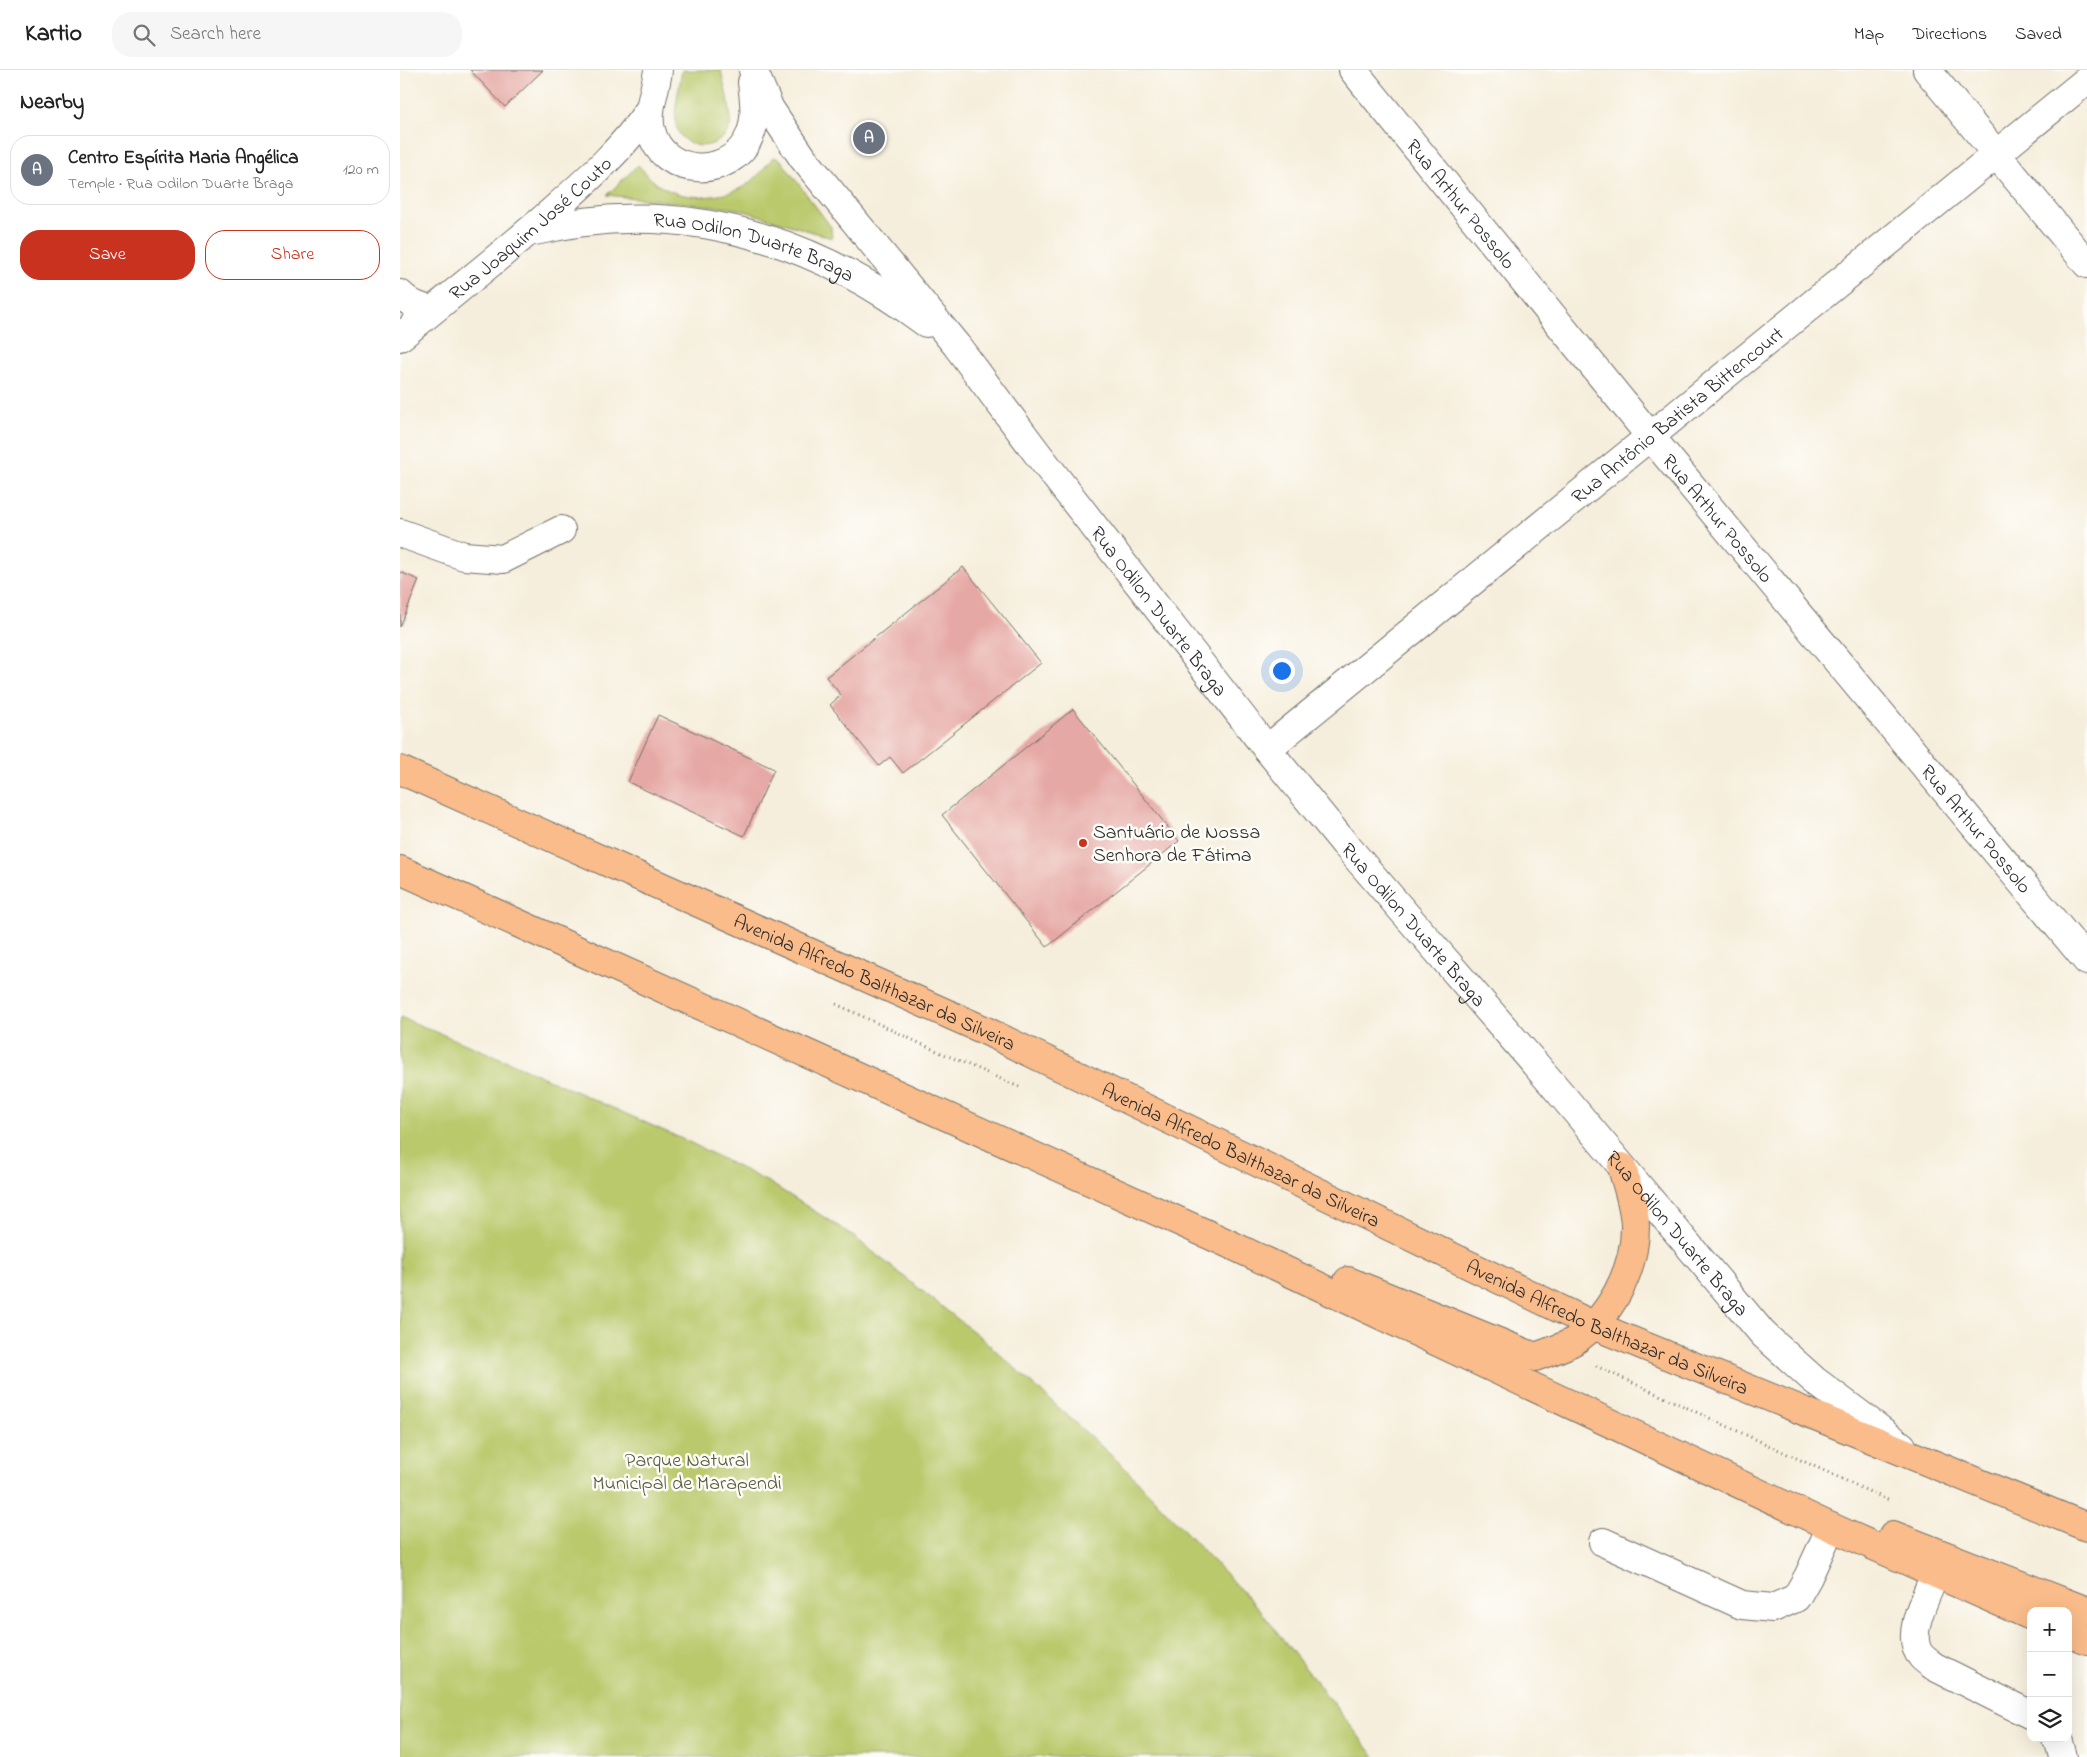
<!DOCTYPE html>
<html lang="en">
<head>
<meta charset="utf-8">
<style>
  body { margin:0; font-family:"Indie Flower",sans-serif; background:#f6f6f6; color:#222 }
  .controls { position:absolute; right:15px; bottom:15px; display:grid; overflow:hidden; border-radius:10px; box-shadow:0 5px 20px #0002 }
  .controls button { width:45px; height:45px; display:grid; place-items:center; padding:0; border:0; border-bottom:1px solid #e0e0e0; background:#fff; color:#222; font:25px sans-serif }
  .you { position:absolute; left:881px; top:600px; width:18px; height:18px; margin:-12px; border:4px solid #fff; border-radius:50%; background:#1a73e8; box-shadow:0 0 0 8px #1a73e833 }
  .badge { display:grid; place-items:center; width:32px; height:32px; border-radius:50%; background:#c8321e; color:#fff; font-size:16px; font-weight:700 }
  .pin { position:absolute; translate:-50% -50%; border:2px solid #fff; box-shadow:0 1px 5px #0006 }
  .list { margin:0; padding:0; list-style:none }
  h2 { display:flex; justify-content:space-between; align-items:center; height:65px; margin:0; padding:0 20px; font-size:21px }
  h2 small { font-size:16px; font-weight:400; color:#767676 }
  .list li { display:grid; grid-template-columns:32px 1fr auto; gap:15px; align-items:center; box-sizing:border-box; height:70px; margin:0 10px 10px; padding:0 10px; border:1px solid #e0e0e0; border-radius:20px }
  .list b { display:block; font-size:19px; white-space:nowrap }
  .list p { margin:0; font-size:16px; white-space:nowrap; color:#767676 }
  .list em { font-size:16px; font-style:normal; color:#767676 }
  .actions { display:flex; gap:10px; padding:15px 20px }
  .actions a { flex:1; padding:11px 0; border:1px solid #c8321e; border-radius:20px; text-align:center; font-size:18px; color:#c8321e }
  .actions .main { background:#c8321e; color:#fff }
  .icon { flex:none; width:28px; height:28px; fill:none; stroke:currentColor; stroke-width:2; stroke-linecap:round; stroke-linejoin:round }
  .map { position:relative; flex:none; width:1687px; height:1687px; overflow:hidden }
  header { display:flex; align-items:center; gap:30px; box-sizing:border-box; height:70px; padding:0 25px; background:#fff; border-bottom:1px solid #e0e0e0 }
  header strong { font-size:24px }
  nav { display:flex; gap:28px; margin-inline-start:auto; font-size:18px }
  .search { width:350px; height:45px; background:#f6f6f6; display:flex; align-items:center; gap:12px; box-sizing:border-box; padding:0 18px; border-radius:20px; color:#767676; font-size:19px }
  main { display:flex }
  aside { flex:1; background:#fff }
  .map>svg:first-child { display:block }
</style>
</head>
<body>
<header>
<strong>Kartio</strong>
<div class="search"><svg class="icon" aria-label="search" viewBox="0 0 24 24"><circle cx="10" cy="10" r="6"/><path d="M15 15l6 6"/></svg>Search here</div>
<nav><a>Map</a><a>Directions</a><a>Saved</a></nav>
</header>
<main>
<aside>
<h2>Nearby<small></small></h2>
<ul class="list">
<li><span class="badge" style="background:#6b7280">A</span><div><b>Centro Espírita Maria Angélica</b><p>Temple · Rua Odilon Duarte Braga</p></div><em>120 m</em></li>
</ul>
<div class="actions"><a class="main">Save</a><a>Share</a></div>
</aside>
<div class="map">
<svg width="1687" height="1687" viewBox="0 0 1687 1687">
  <rect width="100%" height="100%" fill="#fdfcf7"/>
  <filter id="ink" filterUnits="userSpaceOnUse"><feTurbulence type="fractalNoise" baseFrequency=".02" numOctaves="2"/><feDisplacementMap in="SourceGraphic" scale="10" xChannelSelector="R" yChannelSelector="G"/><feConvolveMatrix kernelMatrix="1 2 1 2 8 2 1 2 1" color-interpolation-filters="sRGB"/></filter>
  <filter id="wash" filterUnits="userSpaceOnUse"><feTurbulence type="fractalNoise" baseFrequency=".0096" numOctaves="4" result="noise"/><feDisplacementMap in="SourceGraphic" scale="20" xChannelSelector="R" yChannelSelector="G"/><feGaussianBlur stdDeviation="1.12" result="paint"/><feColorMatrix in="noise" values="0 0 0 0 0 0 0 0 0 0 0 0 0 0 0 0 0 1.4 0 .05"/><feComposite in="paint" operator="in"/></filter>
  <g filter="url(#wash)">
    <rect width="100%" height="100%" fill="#f6eedc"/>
    <g fill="#bac96c" stroke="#727a4c">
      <path d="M282 0H321C323 11 332 44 331 53 326 78 289 85 278 61 271 47 280 16 282 0Z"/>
      <path d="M373 87 380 89 431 157 432 168 338 139 207 125 238 95C244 101 250 109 257 114 281 130 314 130 339 119 353 113 364 99 373 87Z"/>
      <path d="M0 947 112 993 289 1072 370 1113 449 1163 584 1270 723 1396 859 1539 975 1687H0Z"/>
    </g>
    <g id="blocks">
      <g fill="#e6a8a4">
        <path d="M70 0H143L105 37Z"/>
        <path d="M563 497 641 593 503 703 490 687 479 696 430 635 441 625 426 607Z"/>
        <path d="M0 502 19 510 0 557Z"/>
        <path d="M673 639 779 771 647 877 542 745Z"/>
        <path d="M258 645 374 699 344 766 228 712Z"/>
      </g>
    </g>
  </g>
  <g filter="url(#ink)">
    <use href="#blocks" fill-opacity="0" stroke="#726f69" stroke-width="1"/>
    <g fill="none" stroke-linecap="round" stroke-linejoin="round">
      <defs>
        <g id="minor">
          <path d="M258 0C256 20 246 40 251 60 262 108 332 110 350 65 357 48 354 30 352 12"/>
          <path id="s1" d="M353 0 370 39 403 88 557 276 637 383 867 679 944 773 1161 1024 1363 1264 1414 1310 1502 1376"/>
          <path id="s2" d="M953 0 1250 366 1687 891"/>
          <path d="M1527 0 1687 194"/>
          <path id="s3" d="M128 162C147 159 165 154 184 152 310 136 426 178 526 253"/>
          <path d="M0 224C11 234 19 238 33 240"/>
          <path id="s4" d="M0 267C50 226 101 186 150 143 186 111 222 80 249 40"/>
          <path d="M0 463 64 486 103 489 161 460"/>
          <path id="s5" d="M867 679 1687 10"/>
          <path d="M1203 1472 1342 1535 1373 1538 1396 1528 1408 1507 1431 1457"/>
          <path d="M1536 1503C1527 1524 1503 1567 1522 1587 1526 1591 1531 1594 1535 1597L1631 1645"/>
          <path d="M1656 1668 1659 1672 1663 1687"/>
        </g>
        <g id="major">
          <path id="s6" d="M0 700 584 960 1193 1255 1687 1457"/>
          <path d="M0 800 827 1173 1431 1457 1631 1546"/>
          <path d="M948 1211 1135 1287C1148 1282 1162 1278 1174 1271 1210 1248 1235 1200 1235 1157 1235 1137 1227 1117 1222 1097"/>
          <path d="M1493 1465 1687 1541"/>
          <path d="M1668 1563 1687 1570"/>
        </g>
      </defs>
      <use href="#minor" stroke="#726f69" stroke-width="30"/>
      <use href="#major" stroke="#726f69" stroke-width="30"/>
      <g stroke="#726f69" stroke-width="3" stroke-dasharray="1 4" stroke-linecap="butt">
        <path d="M436 934 530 978 619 1017"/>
        <path d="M1196 1296 1490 1431"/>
      </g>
      <use href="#minor" stroke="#fff" stroke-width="28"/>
      <use href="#major" stroke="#f9bc8a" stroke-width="28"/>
    </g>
  </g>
  <circle fill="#c8321e" stroke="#fdfcf7" stroke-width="2" cx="683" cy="773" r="5"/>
  <g text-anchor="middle" stroke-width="5" stroke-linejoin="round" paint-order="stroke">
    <g font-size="20" fill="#2b2b2b" stroke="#fdfcf7">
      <text dy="7" stroke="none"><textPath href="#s2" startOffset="172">Rua Arthur Possolo</textPath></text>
      <text dy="7" stroke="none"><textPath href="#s4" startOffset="170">Rua Joaquim José Couto</textPath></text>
      <text dy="7" stroke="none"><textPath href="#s3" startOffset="231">Rua Odilon Duarte Braga</textPath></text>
      <text dy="7" stroke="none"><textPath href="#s5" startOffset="529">Rua Antônio Batista Bittencourt</textPath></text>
      <text dy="7" stroke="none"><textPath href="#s2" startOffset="578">Rua Arthur Possolo</textPath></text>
      <text dy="7" stroke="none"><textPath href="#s1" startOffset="678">Rua Odilon Duarte Braga</textPath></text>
      <text dy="7" stroke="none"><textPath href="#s2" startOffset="982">Rua Arthur Possolo</textPath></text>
      <text dy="7" stroke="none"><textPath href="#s1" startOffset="1082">Rua Odilon Duarte Braga</textPath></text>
      <text dy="7" stroke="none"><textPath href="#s6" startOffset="520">Avenida Alfredo Balthazar da Silveira</textPath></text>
      <text dy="7" stroke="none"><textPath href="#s6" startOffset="925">Avenida Alfredo Balthazar da Silveira</textPath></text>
      <text dy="7" stroke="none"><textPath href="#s1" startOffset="1488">Rua Odilon Duarte Braga</textPath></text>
      <text dy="7" stroke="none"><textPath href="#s6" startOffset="1330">Avenida Alfredo Balthazar da Silveira</textPath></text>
    </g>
    <g font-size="20" fill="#2b2b2b" stroke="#fdfcf7" text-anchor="start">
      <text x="693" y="768">Santuário de Nossa<tspan x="693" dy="23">Senhora de Fátima</tspan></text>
    </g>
    <g font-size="20" fill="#565a3e" stroke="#fdfcf7">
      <text x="287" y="1396">Parque Natural<tspan x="287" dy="23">Municipal de Marapendi</tspan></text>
    </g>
  </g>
</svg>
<div class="controls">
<button>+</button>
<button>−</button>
<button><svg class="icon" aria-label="layers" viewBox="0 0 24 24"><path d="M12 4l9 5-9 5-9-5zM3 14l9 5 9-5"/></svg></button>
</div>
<div class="you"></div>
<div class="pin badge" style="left:469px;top:68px;background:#6b7280">A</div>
</div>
</main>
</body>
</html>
